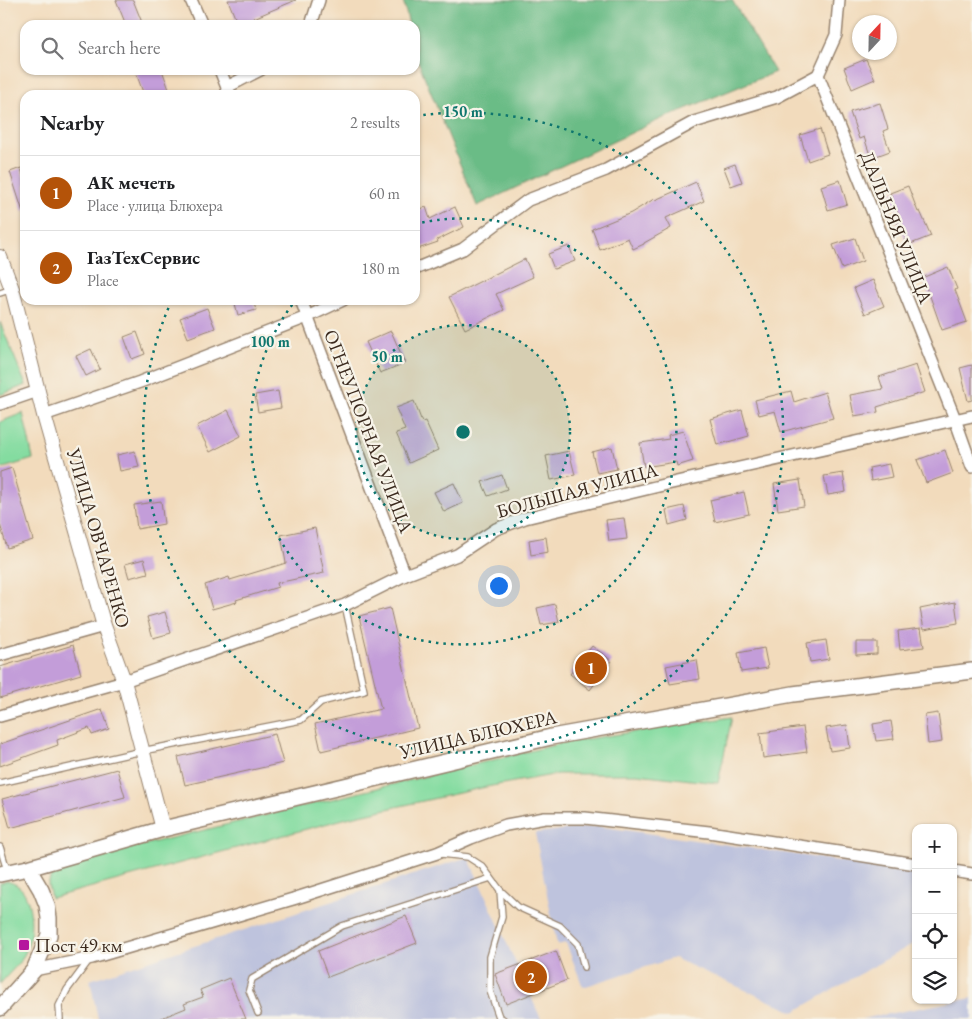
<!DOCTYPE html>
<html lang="en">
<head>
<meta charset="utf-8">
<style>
  body { margin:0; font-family:"EB Garamond",serif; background:#f2f2f2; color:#202124 }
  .controls { position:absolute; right:15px; bottom:15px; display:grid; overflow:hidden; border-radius:10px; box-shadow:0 1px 4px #0004 }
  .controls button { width:45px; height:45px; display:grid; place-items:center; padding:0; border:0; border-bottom:1px solid #e0e0e0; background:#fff; color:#202124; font:25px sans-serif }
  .compass { position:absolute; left:852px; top:15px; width:45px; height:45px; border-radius:50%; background:#fff; box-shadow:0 1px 4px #0004; rotate:22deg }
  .you { position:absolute; left:498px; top:585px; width:18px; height:18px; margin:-12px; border:4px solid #fff; border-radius:50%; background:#1a73e8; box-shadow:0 0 0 8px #1a73e833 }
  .badge { display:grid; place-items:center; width:32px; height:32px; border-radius:50%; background:#b45309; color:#fff; font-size:16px; font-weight:700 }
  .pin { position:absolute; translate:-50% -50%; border:2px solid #fff; box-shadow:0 1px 5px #0006 }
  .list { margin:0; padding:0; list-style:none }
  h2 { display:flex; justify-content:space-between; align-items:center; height:65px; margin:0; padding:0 20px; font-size:21px }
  h2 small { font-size:16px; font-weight:400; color:#757577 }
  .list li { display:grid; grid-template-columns:32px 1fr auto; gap:15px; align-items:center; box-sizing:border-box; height:75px; padding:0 20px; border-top:1px solid #e0e0e0 }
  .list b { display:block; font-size:19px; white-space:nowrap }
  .list p { margin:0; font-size:16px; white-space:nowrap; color:#757577 }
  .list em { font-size:16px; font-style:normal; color:#757577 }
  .icon { flex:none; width:28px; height:28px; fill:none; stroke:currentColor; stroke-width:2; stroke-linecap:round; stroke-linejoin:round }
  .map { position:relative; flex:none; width:972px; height:1019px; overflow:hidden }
  .search { position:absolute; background:#fff; box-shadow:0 1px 4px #0004; left:20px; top:20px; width:400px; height:55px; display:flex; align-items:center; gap:12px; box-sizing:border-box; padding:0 18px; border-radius:15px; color:#757577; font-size:19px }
  .panel { position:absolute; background:#fff; box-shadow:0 1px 4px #0004; left:20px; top:90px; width:400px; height:215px; border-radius:15px }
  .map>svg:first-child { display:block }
</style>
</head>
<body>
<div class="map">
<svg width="972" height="1019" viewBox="0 0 972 1019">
  <rect width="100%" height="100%" fill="#f7f3e8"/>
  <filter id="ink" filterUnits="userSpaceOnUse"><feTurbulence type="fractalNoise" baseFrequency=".02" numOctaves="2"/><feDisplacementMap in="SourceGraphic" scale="10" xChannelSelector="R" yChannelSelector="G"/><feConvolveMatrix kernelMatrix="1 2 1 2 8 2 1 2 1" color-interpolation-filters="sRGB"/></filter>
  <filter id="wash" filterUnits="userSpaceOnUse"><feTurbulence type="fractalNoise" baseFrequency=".0096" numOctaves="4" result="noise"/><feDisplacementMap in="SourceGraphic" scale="20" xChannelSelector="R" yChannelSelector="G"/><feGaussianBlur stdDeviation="1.12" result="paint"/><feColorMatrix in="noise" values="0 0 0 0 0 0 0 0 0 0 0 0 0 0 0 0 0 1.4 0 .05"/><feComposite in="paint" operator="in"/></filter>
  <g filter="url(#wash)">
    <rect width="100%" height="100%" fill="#f2dbbc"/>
    <g fill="#bec3dd">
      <path d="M597 826 916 872V942L794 1012 674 958 583 987 566 943 557 945 535 833Z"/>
      <path d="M468 857 541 1019H98L90 980Z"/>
      <path d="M972 998V1019H861Z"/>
    </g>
    <g fill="#84dca0" stroke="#60835f">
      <path d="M0 322 26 385 0 395Z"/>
      <path d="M23 413 33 459 0 469V422Z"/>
      <path d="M732 717 718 783 637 774H558L486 787 351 817 51 898 48 885 52 872 85 859 567 742Z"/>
      <path d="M7 881C13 883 19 885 23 891 33 906 33 934 26 951 21 963 8 974 0 984V883Z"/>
    </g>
    <path fill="#6bbc86" stroke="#537352" d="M403 0H732L775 72 661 119 477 206 416 56 415 25H409Z"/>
    <g id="blocks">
      <g fill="#c39dd9">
        <path d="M116 0H133L143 25H126Z"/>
        <path d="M228 0H296L254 18 256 25H238Z"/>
        <path d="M866 59 875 79 852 89 844 68Z"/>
        <path d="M135 70H162L171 95H144Z"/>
        <path d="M880 103 888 129 883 131 890 151 871 158 864 137 859 139 850 112Z"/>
        <path d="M820 129 828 154 808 161 800 135Z"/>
        <path d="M735 164 742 182 731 186 724 168Z"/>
        <path d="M21 168 25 181V211L23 212 10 172Z"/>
        <path d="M840 180 847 204 828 210 821 186Z"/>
        <path d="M696 182 704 201 666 218 671 228 644 243V244L633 249 628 238 600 250 592 229 631 213 654 199 655 200Z"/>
        <path d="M908 186 918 212 920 211 931 236 908 245 897 221 900 220 890 193Z"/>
        <path d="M426 207 430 219 455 207 464 227 437 240 438 242 415 250V211Z"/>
        <path d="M855 238 863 261 842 269 833 245Z"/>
        <path d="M569 246 575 261 554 269 548 254Z"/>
        <path d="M525 259 533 277 496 294 504 310 465 329 449 297Z"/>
        <path d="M948 267 957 289 955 290 967 322 942 330 931 299 922 278Z"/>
        <path d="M873 280 884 306 865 314 854 288Z"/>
        <path d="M234 300H253L256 310 238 315Z"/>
        <path d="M207 308 215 328 188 338 180 318Z"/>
        <path d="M391 331 405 363 380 373 366 342Z"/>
        <path d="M137 332 145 354 132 359 124 337Z"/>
        <path d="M91 349 100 369 86 376 76 356Z"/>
        <path d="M916 365 925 392 877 407 878 412 854 416 850 395 883 389 879 377Z"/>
        <path d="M972 365V400L968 401 960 368Z"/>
        <path d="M278 391 281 408 258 412 255 395Z"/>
        <path d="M791 391 794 402 825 392 833 418 781 432 775 411 759 415 755 400Z"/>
        <path d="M414 401 422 422 425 421 438 450 409 463 396 433 405 430 396 408Z"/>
        <path d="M228 410 241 436 210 452 197 426Z"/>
        <path d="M742 410 749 436 717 445 710 419Z"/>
        <path d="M683 431 693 461 677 466 676 462 644 467 640 443 669 439 668 435Z"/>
        <path d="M612 447 617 469 597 473 592 452Z"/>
        <path d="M945 450 953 473 926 483 917 460Z"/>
        <path d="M135 451 139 467 120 471 117 455Z"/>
        <path d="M569 451 575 475 551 480 546 456Z"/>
        <path d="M889 464 892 477 871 481 869 468Z"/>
        <path d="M12 468 33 540 7 548 0 524V472Z"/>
        <path d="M843 473 846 492 828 495 824 476Z"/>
        <path d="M502 475 507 489 488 496 482 482Z"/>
        <path d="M800 480 804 506 778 510 774 484Z"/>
        <path d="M454 483 463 503 444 512 434 492Z"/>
        <path d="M744 492 749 514 715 522 710 500Z"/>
        <path d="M161 501 164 524 137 529 134 505Z"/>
        <path d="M684 506 687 520 669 525 666 510Z"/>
        <path d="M624 518 627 539 609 541 606 520Z"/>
        <path d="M315 528 324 573 277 583 278 587 236 600 237 602 212 609 205 585 229 577 230 580 286 563 281 535Z"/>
        <path d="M546 537 548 552 531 555 529 540Z"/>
        <path d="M144 559 148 573 129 578 125 564Z"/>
        <path d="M955 602 958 623 924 629 920 609Z"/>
        <path d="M555 604 559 622 541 625 537 608Z"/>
        <path d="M390 608 418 728 321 751 315 724 381 709 359 616Z"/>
        <path d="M165 612 171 633 153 638 147 617Z"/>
        <path d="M921 628 924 647 900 650 898 631Z"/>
        <path d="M826 640 829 659 810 662 807 643Z"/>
        <path d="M856 642H877V654L856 655Z"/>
        <path d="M73 645 81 674 0 698V667Z"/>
        <path d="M592 646 612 661 590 690 570 674Z"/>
        <path d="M764 648 768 668 741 672 738 653Z"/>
        <path d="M697 660 700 679 670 684 666 666Z"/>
        <path d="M102 709 109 729 92 735 89 728 57 740 58 745 0 766V744Z"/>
        <path d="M938 713 942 742 928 744 925 715Z"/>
        <path d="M891 721 894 739 876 741 873 724Z"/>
        <path d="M847 725 850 748 830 751 826 728Z"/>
        <path d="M803 727 807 752 763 758 760 733Z"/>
        <path d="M275 734 283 763 185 785 178 757Z"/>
        <path d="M117 769 125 797 10 828 2 799Z"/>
        <path d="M406 916 417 943 328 977 318 951Z"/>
        <path d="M556 951 567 980 506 1004 495 974Z"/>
        <path d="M229 978 246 1019H159L186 1008 184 1004 203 997 200 990Z"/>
      </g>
    </g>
  </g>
  <g filter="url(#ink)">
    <use href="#blocks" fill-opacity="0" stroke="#96826d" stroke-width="1"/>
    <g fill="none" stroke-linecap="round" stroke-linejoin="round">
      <defs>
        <g id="service">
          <path d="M0 293 12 289"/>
          <path d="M0 783 142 751 301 720 321 702 364 691 345 605"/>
          <path d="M0 847 7 870"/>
          <path d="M442 854 468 857 482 866 500 890 502 917 490 957V991L499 1017 503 1019"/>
          <path d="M500 890 518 907 560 926 578 944 584 967"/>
          <path d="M258 1013 249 990 252 979 342 926 491 878"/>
          <path d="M60 1019 59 1006 67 990 90 959"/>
        </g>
        <g id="minor">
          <path d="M191 0 202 25"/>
          <path d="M839 0 836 35 818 75 955 419 972 467"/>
          <path d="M311 25 319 0"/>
          <path d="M220 70 230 95"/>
          <path d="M227 87 260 70"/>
          <path d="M415 269 463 249 528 200 606 170 694 122 777 97 818 75"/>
          <path d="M301 300 405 575"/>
          <path d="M0 404 38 391"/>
          <path d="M44 415 140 382 307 317 343 300"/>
          <path d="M0 655 104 626"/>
          <path d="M0 716 124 681 345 605 405 575 457 555 496 529 525 518 663 485 972 416"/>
          <path d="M953 871 972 874"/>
          <path d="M34 970 92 958 293 899 437 853 471 838 506 825 545 818H585L709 832 916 864"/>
        </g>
        <path id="tertiary" d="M0 257 12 289 44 415 104 626 124 681 163 829"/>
        <g id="secondary">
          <path d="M0 874 28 868 163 829 551 737 793 694 972 671"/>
          <path d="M0 1008 34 970 49 935V918L47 905 41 890 28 868"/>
        </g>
      </defs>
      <use href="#service" stroke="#96826d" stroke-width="8"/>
      <use href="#minor" stroke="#96826d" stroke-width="14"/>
      <use href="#tertiary" stroke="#96826d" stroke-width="16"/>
      <use href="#secondary" stroke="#96826d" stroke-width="18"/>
      <use href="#service" stroke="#fff" stroke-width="5.5"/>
      <use href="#minor" stroke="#fff" stroke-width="11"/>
      <use href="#tertiary" stroke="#fff" stroke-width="14"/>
      <use href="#secondary" stroke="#fff" stroke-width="15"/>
    </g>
  </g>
  <circle cx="463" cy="432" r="107" fill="#0f766e" fill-opacity=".12"/>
  <g fill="none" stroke="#0f766e" stroke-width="2.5" stroke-dasharray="2.5 5">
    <circle cx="463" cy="432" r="107"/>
    <path d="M415 224A213 213 0 1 1 295 301"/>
    <path d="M416 116A320 320 0 1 1 171 302"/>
  </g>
  <rect fill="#b5179e" stroke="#f7f3e8" stroke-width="2" x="18" y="939" width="12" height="12" rx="2.5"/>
  <g text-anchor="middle" stroke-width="4.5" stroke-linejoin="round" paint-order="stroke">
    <g font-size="19" fill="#3b2a1e" stroke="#f7f3e8">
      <text transform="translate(897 227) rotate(68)" y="7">ДАЛЬНЯЯ УЛИЦА</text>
      <text transform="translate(369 431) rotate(69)" y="7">ОГНЕУПОРНАЯ УЛИЦА</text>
      <text transform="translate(577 490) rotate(-15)" y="7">БОЛЬШАЯ УЛИЦА</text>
      <text transform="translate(99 538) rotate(74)" y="7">УЛИЦА ОВЧАРЕНКО</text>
      <text transform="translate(478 734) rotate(-13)" y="7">УЛИЦА БЛЮХЕРА</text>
    </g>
    <g font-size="19" fill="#3b2a1e" stroke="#f7f3e8" text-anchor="start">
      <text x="35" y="952">Пост 49 км</text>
    </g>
  </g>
  <circle cx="463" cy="432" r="8" fill="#0f766e" stroke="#f7f3e8" stroke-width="2.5"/>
  <g font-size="15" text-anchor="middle" font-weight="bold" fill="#0f766e" stroke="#f7f3e8" stroke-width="4.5" stroke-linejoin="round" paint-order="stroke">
    <text x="463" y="117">150 m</text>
    <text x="270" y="347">100 m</text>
    <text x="387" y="362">50 m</text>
  </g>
</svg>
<div class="controls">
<button>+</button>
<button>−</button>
<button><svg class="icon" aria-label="locate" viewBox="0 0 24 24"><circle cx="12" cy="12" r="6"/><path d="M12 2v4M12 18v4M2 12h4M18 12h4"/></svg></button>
<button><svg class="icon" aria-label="layers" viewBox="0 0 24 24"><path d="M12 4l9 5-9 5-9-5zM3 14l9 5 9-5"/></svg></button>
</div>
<svg class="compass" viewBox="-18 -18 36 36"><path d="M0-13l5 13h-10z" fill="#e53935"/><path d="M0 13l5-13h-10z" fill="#757577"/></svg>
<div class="you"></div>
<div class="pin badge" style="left:591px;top:668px">1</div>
<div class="pin badge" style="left:531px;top:977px">2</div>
<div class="search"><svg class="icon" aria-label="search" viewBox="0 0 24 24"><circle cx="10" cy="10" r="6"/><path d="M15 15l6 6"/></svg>Search here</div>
<section class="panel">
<h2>Nearby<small>2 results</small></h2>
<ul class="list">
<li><span class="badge">1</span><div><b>АК мечеть</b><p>Place · улица Блюхера</p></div><em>60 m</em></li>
<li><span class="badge">2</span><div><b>ГазТехСервис</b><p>Place</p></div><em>180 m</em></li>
</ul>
</section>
</div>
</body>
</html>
